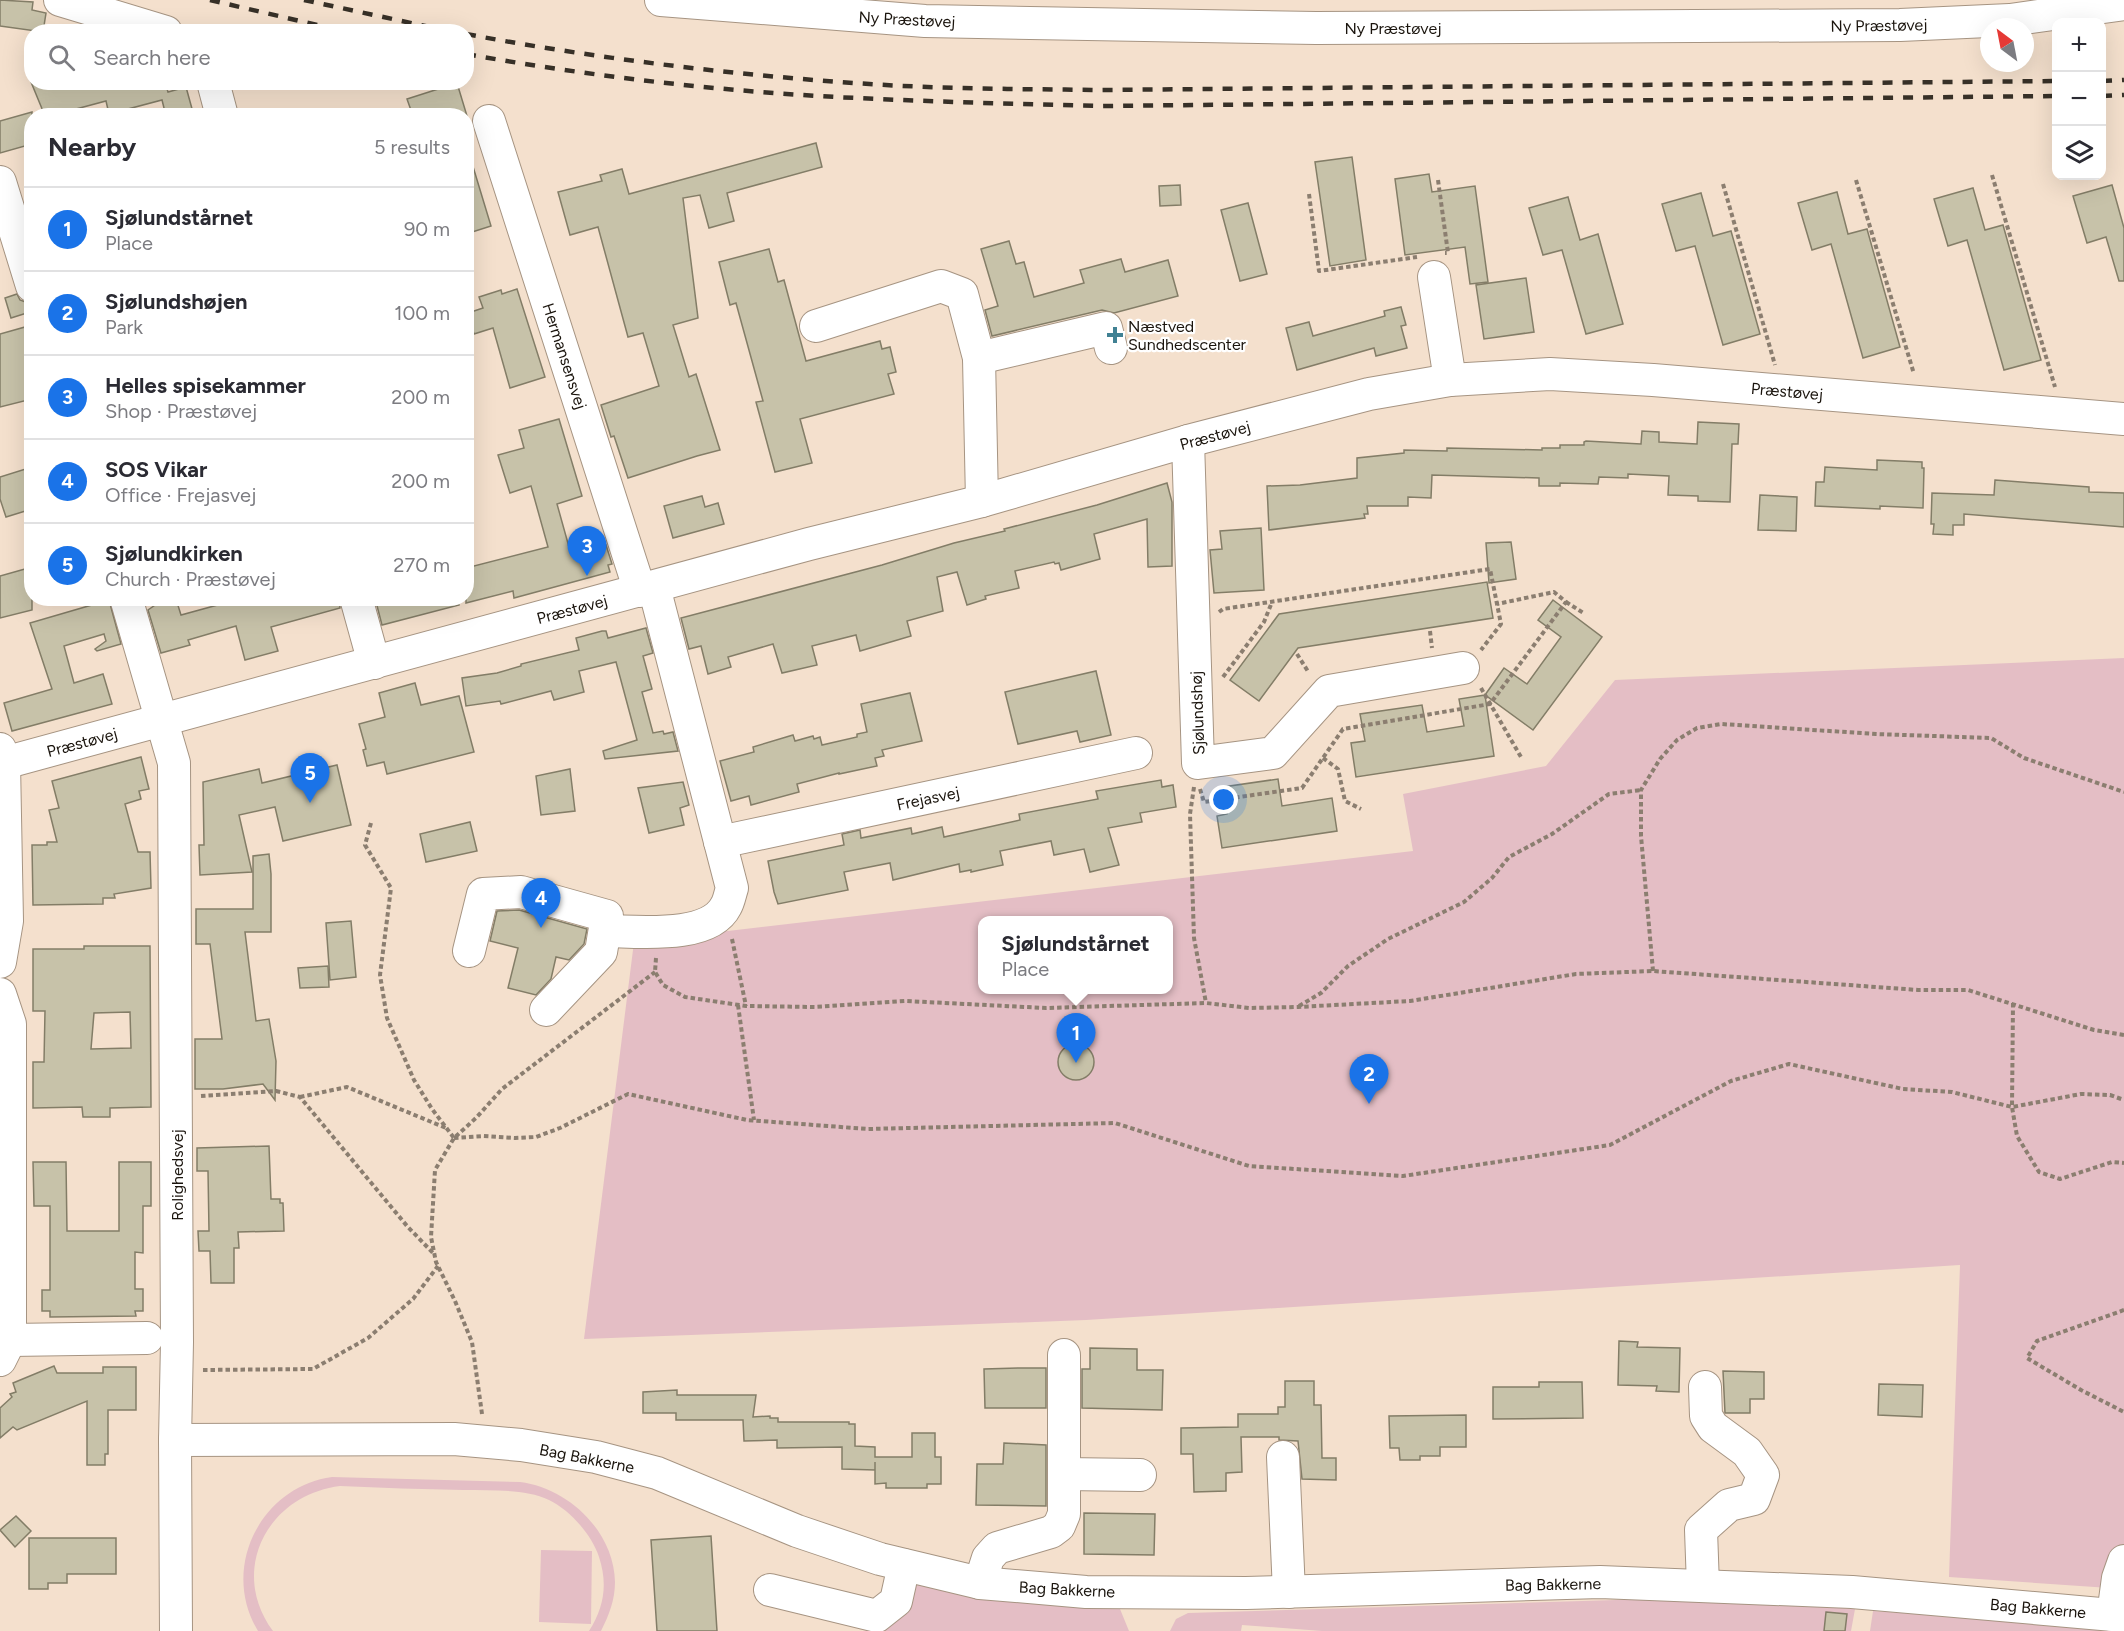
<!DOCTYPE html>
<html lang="en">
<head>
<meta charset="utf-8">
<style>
  body { margin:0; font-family:Figtree,sans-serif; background:#f7f7f7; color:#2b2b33 }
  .controls { position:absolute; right:18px; top:18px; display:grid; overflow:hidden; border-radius:12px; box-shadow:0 6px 24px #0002 }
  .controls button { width:54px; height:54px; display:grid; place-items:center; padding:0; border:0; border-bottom:2px solid #e1e1e2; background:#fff; color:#2b2b33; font:30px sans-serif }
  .compass { position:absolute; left:1980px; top:18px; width:54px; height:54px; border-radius:50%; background:#fff; box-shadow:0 6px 24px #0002; rotate:328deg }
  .you { position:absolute; left:1224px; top:800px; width:21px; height:21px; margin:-15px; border:4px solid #fff; border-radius:50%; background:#1a73e8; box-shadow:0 0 0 9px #1a73e833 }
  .badge { display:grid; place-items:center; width:39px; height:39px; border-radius:50%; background:#1a73e8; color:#fff; font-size:20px; font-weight:700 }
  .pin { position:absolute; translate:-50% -50px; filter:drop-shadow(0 2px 3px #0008) }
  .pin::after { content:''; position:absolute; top:32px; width:21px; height:18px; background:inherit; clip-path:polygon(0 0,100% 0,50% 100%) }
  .popup { position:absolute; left:978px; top:916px; width:195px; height:78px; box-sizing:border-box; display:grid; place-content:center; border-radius:12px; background:#fff; filter:drop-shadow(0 2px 4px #0005); font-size:20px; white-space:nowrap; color:#7c7c81 }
  .popup b { font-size:22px; color:#2b2b33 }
  .popup::after { content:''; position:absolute; left:50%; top:100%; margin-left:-12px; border:12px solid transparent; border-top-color:#fff }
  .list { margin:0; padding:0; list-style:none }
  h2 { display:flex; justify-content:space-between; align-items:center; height:78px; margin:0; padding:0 24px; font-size:26px }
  h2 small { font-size:20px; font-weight:400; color:#7c7c81 }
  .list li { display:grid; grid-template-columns:39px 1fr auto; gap:18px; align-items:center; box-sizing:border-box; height:84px; padding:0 24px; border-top:2px solid #e1e1e2 }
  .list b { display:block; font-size:22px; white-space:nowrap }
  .list p { margin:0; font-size:20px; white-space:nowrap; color:#7c7c81 }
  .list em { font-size:20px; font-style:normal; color:#7c7c81 }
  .icon { flex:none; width:33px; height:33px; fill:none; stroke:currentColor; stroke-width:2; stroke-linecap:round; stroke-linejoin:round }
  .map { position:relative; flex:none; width:2124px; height:1631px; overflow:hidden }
  .search { position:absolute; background:#fff; box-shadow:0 6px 24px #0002; left:24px; top:24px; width:450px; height:66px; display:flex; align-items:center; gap:15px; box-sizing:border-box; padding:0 21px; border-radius:24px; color:#7c7c81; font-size:22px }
  .panel { position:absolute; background:#fff; box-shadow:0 6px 24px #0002; left:24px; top:108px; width:450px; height:498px; border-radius:24px }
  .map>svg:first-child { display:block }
</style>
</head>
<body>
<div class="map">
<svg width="2124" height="1631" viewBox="0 0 2124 1631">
  <rect width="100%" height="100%" fill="#f4e0cd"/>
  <g fill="#e4bec5" fill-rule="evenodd">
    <path d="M2124 658V1589L1949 1577 1960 1265 1086 1320 584 1339 634 942 1413 851 1403 794 1546 766 1615 680ZM983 920H1169V990H983Z"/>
    <path d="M332 1477 520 1482C568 1488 614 1531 615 1582 615 1600 609 1615 601 1631H589C604 1608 608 1584 599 1557 592 1535 570 1510 549 1500 524 1488 491 1491 463 1490 422 1489 381 1488 340 1486 268 1495 228 1570 273 1631H258C220 1569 260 1487 332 1477Z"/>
    <path d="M541 1550 592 1551 591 1624 539 1622Z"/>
    <path d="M910 1582 996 1601 1120 1609 1129 1631H864L886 1626Z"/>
    <path d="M1682 1598 1855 1609 1851 1631H1322L1242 1625 1241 1631H1170L1176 1619 1188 1613Z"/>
    <path d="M1873 1611 2124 1628V1631H1870Z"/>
  </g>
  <g fill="#c7c2a9" stroke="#837d67" stroke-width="1.5" fill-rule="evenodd">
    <path d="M0 0 33 2 32 10 46 13 43 32 0 26Z"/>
    <path d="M31 82H165L168 92 186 87 194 116H166L162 100 109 114 106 101 61 113 62 116H45Z"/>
    <path d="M457 83 467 116H413L407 99Z"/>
    <path d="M32 112V144L0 153V121Z"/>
    <path d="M816 143 822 167 727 193 734 221 709 228 700 195 683 198 698 318 673 325 689 377 696 374 720 450 697 456 628 478 614 436 611 437 601 405 659 386 643 333 628 337 598 227 570 235 558 192 602 181 600 175 622 169 629 194Z"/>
    <path d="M1352 157 1366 260 1330 266 1315 162Z"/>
    <path d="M471 160 491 226 466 234V161Z"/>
    <path d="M1429 174 1432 192 1475 186 1488 282 1470 284 1465 247 1405 255 1395 179Z"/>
    <path d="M1180 185 1181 205 1160 206 1159 186Z"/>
    <path d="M2112 185 2124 228V281H2119L2106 237 2087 243 2073 196Z"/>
    <path d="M1973 188 1985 230 2003 225 2041 360 2004 370 1967 240 1948 246 1934 199Z"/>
    <path d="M1837 192 1848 234 1867 229 1900 347 1863 358 1831 244 1812 250 1798 203Z"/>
    <path d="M1701 193 1713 236 1731 231 1760 334 1723 345 1695 246 1676 251 1662 204Z"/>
    <path d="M1568 197 1580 240 1598 234 1623 324 1586 334 1562 250 1543 255 1529 208Z"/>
    <path d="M1248 203 1267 274 1240 281 1221 210Z"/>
    <path d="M1009 241 1016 264 1024 262 1034 297 1084 283 1080 270 1121 259 1125 272 1168 260 1178 296 1114 313 1102 310 992 336 985 310 998 306 981 249Z"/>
    <path d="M769 249 778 282 784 280 806 361 880 341 882 349 890 347 896 372 888 374 894 394 800 419 812 463 775 472 756 402 763 401 736 303 730 305 719 262Z"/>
    <path d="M1526 278 1534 332 1484 339 1476 285Z"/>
    <path d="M517 289 545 377 510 388 493 328 474 334 468 313 483 308 479 297 501 290 502 294Z"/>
    <path d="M17 294 20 300 28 303 30 312 11 318 5 298Z"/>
    <path d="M1401 307 1406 325 1401 326 1407 348 1376 356 1374 348 1297 370 1286 328 1309 322 1313 336 1385 316 1384 311Z"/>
    <path d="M25 327 32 350V399L0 407V334Z"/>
    <path d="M559 419 582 496 557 504 569 547 582 544 583 547 591 544 593 549 606 545 612 564 608 565 610 572 514 598 513 591 466 603V568L548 547 531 486 510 493 498 455 524 448 519 430Z"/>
    <path d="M1698 422 1739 424 1738 444H1732L1730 502 1698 501V496L1668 495 1669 476 1628 474V478L1599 477 1598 484 1560 483V486H1539V478L1432 475 1431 498 1408 497V506H1367L1368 514H1364L1365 518 1269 530 1267 486 1300 485 1357 478V458L1404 453V450L1447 451V448L1542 450V448H1560V445H1584V442L1586 441 1641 444 1642 431 1659 432V442L1697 444Z"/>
    <path d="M1877 460 1922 462V468H1924L1923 508 1880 506V509L1815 506 1816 482H1824L1825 467 1877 470Z"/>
    <path d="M32 467V509L6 517 0 499V477Z"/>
    <path d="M1995 480 2089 487V492L2124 493V527L1964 514V525H1953V535L1933 534 1934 524H1931L1932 493 1994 495Z"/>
    <path d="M1167 483 1172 502V566L1148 567 1147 519 1094 534 1100 559 1061 570 1059 563 1055 564 1054 562 1015 571 1019 588 985 596 986 599 967 605 957 572 937 577 943 611 907 621 911 636 860 651 856 635 812 646 817 665 782 673 773 644 728 657 731 667 708 674 701 646 689 649 681 618 882 565 954 543 1005 531 1004 529 1097 505Z"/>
    <path d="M1760 495 1797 497 1796 531 1758 530Z"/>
    <path d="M702 496 705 507 718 503 724 524 673 538 664 506Z"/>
    <path d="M1261 528 1264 590 1214 593 1210 550 1222 549 1220 531Z"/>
    <path d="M1511 542 1516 579 1489 583 1486 543Z"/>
    <path d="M32 567V610L0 618V576Z"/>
    <path d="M1487 582 1493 618 1298 648 1259 701 1230 680 1279 614Z"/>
    <path d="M243 598H339L340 608 271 627 278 651 245 660 236 626 188 640 190 645 161 653 148 610 161 601 176 599 181 615Z"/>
    <path d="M375 598H458L459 605 382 625Z"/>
    <path d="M109 600 121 644 97 651 95 649 106 641 104 634 64 646 74 683 103 674 112 704 12 731 4 703 52 689 30 623Z"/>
    <path d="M1553 600 1602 637 1533 730 1485 695 1494 756 1356 777 1351 743 1365 741 1360 714 1422 705 1427 732 1464 726 1459 699 1485 695 1504 668 1527 684 1561 637 1538 620Z"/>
    <path d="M646 628 653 653 643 656 652 689 642 692 653 733 663 731 664 734 673 732 678 751 605 759 603 751 637 740 616 662 579 671 584 692 554 700 551 691 501 704 500 701 466 706 462 678 497 673 521 666V664L579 650 576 638 602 631H606L608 638Z"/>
    <path d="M1096 671 1111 735 1080 742 1077 731 1018 744 1005 692Z"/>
    <path d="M415 683 421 705 459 696 474 752 387 774 384 762 367 766 363 750 366 749 359 724 385 717 379 693Z"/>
    <path d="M910 693 922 741 882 750 884 756 875 758 877 766 839 774V773L797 784 799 792 751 805 749 796 731 801 720 761 754 752 753 747 793 735 795 741 813 736 814 739 820 737 822 745 857 737V734L867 732 861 704Z"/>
    <path d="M141 757 149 789 139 791 141 799 125 804 138 852H150L151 888 114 894 115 898H103V904L33 905 32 845H47V842H57L49 810 59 808 52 781Z"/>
    <path d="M337 765 351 825 283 841 275 807 239 815 252 872 200 875 199 845H204L203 782 259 769 262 783Z"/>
    <path d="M570 769 575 811 541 815 536 776Z"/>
    <path d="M1278 779 1282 806 1332 798 1337 831 1222 848 1217 816 1227 814 1223 787Z"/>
    <path d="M1161 780 1162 787 1173 785 1176 807 1140 813 1142 822 1108 828 1119 865 1090 872 1084 849 1054 855 1051 841 1000 851 1003 865 971 872V870L960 872 959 864 893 880 890 863 844 872 848 890 778 904 774 892 768 861 844 845 842 834 860 830 861 838 911 828 912 834 942 827 944 837 1020 820 1019 814 1098 799 1096 791Z"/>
    <path d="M683 782 689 805 680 808 684 825 649 833 638 788Z"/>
    <path d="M470 822 477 851 426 862 420 834Z"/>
    <path d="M269 854 271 874V932H245L256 1021 269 1019 276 1061 275 1100 263 1084 223 1089H195V1039H222L210 944H196V909H253V856Z"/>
    <path d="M519 910 587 929 584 944 569 960 556 957 551 979 536 995 508 988 518 948 490 941 497 911Z"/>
    <path d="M351 921 356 977 330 980 326 923Z"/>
    <path d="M84 946H150L151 1107 110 1108V1117H83L82 1107 33 1108V1062H44L45 1011H33V949H84ZM130 1012 131 1048 91 1049 94 1013Z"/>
    <path d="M328 966 329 987 300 988 298 968Z"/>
    <circle cx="1076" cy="1062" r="18"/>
    <path d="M269 1146 271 1199H280V1203H283L284 1231 238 1232 239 1248H234V1283H211L210 1251H199L198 1231H209L208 1171H197V1148Z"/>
    <path d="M33 1162H66L67 1231H119V1162H151V1206H143V1253L135 1252V1289H143V1311H135L136 1316 50 1317V1311H42V1290H50V1206H34Z"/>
    <path d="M1619 1341 1638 1342 1637 1347 1680 1348 1679 1392 1656 1391 1657 1386 1618 1385Z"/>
    <path d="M1090 1348 1137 1349V1370H1163L1162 1410 1082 1408V1369H1090Z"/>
    <path d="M54 1366 57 1373H103V1367H136V1410H108V1454H105V1465H87V1401L17 1430 13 1427 0 1438V1408L12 1397 10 1394 16 1392 13 1383Z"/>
    <path d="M1019 1368H1046V1408H985L984 1369Z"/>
    <path d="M1723 1371 1764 1372V1399H1750V1413H1725Z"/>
    <path d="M1285 1381H1314V1405H1321L1322 1458H1336V1480L1302 1479 1298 1441 1279 1440V1437H1241L1242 1472 1226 1473V1491L1194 1492 1193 1454H1181V1428L1238 1427V1414H1278V1407H1285Z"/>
    <path d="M1539 1382H1582L1583 1418 1493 1419V1387H1539Z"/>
    <path d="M1879 1384 1923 1385 1922 1417 1878 1415Z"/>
    <path d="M677 1390V1395H756L753 1417 770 1416V1418H778V1422H849V1424H855V1446L875 1447V1457H912V1433H935V1457H941V1484H927V1488H886V1483L875 1484V1462V1470L842 1469V1447L777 1448V1440L744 1441 743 1420H676V1413H643V1392Z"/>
    <path d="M1466 1415V1447H1440V1456H1420V1460H1400L1399 1448H1390L1389 1416Z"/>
    <path d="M1004 1443 1046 1445V1506L976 1505 977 1464H1003Z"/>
    <path d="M1084 1513 1155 1514 1154 1555 1084 1554Z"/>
    <path d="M16 1516 31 1531 15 1547 0 1530Z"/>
    <path d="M711 1536 717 1631H657L651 1540Z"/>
    <path d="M29 1538H116V1574H67V1583H48V1589H29Z"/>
    <path d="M1826 1612 1847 1614 1845 1631H1824Z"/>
  </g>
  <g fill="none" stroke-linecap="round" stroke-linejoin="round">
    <defs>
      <g id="minor">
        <path d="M60 0 166 32"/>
        <path d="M661 0 925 21 1316 28 1900 25 2010 20 2124 4"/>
        <path d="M213 82 222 116"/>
        <path d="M489 121 640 591"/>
        <path d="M0 182 32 286"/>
        <path d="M1434 277 1450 380"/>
        <path d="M816 326 941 286 962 294 979 358 982 501"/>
        <path d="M979 358 1106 328 1111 348"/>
        <path d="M1188 441 1198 763 1273 753 1329 691 1463 668"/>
        <path d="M126 598 174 763 177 1342 175 1440 176 1631"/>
        <path d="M356 598 374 663"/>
        <path d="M0 749 4 763 7 921 0 962"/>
        <path d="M0 764 809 544 982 501 1188 441 1369 394 1450 380 1550 374 1653 380 2124 419"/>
        <path d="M720 842 1136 753"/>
        <path d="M605 931C636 931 709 940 726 906 729 901 730 894 732 888L654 587"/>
        <path d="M469 951 483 894 521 892 607 916 601 952 546 1010"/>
        <path d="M0 994 10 1024V1340L0 1360"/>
        <path d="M10 1340 147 1338"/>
        <path d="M175 1440 454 1439 521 1445 596 1457 657 1473 797 1531 880 1559 980 1583 1086 1592 1246 1593 1600 1582 1852 1592 2124 1616"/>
        <path d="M1283 1457 1289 1592"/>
        <path d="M1064 1474 1140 1475"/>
        <path d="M980 1583 988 1558 997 1548 1051 1532 1059 1526 1064 1514V1355"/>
        <path d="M1703 1586 1701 1530 1729 1505 1754 1499 1763 1475 1747 1452 1713 1427 1706 1416 1705 1387"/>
        <path d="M770 1590 877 1616 896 1601 904 1565"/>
        <path d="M2113 1615 2118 1578 2124 1561"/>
      </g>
    </defs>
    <use href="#minor" stroke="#a69482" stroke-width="34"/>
    <g stroke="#8b7e70" stroke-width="4" stroke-dasharray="4.5 3" stroke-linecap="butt">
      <path d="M1992 175 2055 387"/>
      <path d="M1438 180 1448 253H1445"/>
      <path d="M1856 180 1914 374"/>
      <path d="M1723 184 1775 365"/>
      <path d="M1309 194 1319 271 1417 257"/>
      <path d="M1566 602 1585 614"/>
      <path d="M1219 612 1223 609 1490 569 1501 624 1481 650"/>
      <path d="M1430 631 1432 648"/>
      <path d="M1297 654 1309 673"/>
      <path d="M1223 677 1264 622 1272 602"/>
      <path d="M1481 688 1521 757"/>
      <path d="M1323 758 1338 769 1345 801 1361 809"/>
      <path d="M1194 787 1190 814 1194 938 1206 1003"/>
      <path d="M1200 789 1204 802 1302 788 1343 729 1490 704 1566 602 1554 592 1497 604"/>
      <path d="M371 823 365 845 391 888 380 975 387 1018 414 1080 432 1109 454 1138"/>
      <path d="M732 939 746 1006"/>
      <path d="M656 958 655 972 663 985 685 997 746 1006 815 1007 905 1001 1046 1008 1206 1003 1249 1008 1298 1007 1410 1001 1576 974 1653 971 1918 990H1968L2094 1030 2124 1035"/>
      <path d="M1653 971 1641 836V790L1660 759 1677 740 1697 728 1721 724 1876 734 1991 738 2024 758 2124 792"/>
      <path d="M2013 1003 2012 1107 2017 1136 2039 1172 2060 1179 2112 1162 2124 1163"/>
      <path d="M738 1005 754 1120"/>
      <path d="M1299 1006 1321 993 1348 966 1388 939 1464 902 1492 878 1509 857 1552 834 1609 794 1641 790"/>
      <path d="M201 1096 276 1091 300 1097 407 1226 433 1253"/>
      <path d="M300 1097 347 1087 446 1128"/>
      <path d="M454 1138 483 1136 515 1138 536 1137 560 1128 628 1094 747 1120 868 1129 1115 1123 1249 1166 1403 1176 1610 1145 1731 1081 1789 1064 1903 1089 1952 1092 2012 1107 2081 1094 2110 1095 2124 1100"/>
      <path d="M2124 1310 2037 1341 2027 1358 2081 1390 2124 1412"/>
      <path d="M203 1370 313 1369 368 1338 413 1299 438 1266"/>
      <path d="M482 1414 472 1342 455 1301 436 1262 431 1237 435 1170 454 1138 476 1118 502 1089 655 972"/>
    </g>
    <use href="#minor" stroke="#fff" stroke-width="32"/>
    <g stroke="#373027" stroke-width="4.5" stroke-dasharray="10 10" stroke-linecap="butt">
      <path d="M210 0 347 32"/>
      <path d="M304 0 453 32"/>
      <path d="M466 34C594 58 725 74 854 83 936 89 1018 89 1100 90L2056 81"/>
      <path d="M466 54C595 77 726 92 856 98 938 102 1020 104 1102 106L2056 96"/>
      <path d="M2102 81 2124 80"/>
      <path d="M2102 96 2124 95"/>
    </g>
  </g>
  <path fill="#408193" stroke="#fff" stroke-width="2" d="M1112 326h6v6h6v6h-6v6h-6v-6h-6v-6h6z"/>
  <g text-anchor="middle" stroke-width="4.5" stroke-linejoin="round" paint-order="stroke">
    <g font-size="16" fill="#1a140d" stroke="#fff">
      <text transform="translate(907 19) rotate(3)" y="6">Ny Præstøvej</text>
      <text transform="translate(1879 25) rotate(-1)" y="6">Ny Præstøvej</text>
      <text x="1393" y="34">Ny Præstøvej</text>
      <text transform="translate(565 356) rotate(72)" y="6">Hermansensvej</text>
      <text transform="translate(1787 391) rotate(5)" y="6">Præstøvej</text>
      <text transform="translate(1215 435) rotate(-15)" y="6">Præstøvej</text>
      <text transform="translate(572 609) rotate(-15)" y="6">Præstøvej</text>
      <text transform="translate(1197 713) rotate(-92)" y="6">Sjølundshøj</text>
      <text transform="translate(82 742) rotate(-15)" y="6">Præstøvej</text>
      <text transform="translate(928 798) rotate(-12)" y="6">Frejasvej</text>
      <text transform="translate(177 1175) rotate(-90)" y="6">Rolighedsvej</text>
      <text transform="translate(587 1458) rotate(11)" y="6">Bag Bakkerne</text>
      <text transform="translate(1553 1584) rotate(-1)" y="6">Bag Bakkerne</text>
      <text transform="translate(1067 1589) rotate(3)" y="6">Bag Bakkerne</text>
      <text transform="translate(2038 1608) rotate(5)" y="6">Bag Bakkerne</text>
    </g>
    <g font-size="16" fill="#1a140d" stroke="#fff" text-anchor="start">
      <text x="1128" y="332">Næstved<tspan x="1128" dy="18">Sundhedscenter</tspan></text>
    </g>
  </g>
</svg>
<div class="controls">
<button>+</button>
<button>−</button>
<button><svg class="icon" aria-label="layers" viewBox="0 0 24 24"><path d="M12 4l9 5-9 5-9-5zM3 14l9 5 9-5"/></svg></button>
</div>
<svg class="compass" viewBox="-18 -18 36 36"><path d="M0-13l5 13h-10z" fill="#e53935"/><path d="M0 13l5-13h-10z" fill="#7c7c81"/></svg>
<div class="you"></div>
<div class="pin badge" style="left:1076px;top:1063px">1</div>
<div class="popup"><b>Sjølundstårnet</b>Place</div>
<div class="pin badge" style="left:1369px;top:1104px">2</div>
<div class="pin badge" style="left:587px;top:576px">3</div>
<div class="pin badge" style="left:541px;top:928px">4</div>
<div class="pin badge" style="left:310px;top:803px">5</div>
<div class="search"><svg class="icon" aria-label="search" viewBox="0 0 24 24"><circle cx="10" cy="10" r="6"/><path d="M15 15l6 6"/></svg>Search here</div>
<section class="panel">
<h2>Nearby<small>5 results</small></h2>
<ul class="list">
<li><span class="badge">1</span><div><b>Sjølundstårnet</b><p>Place</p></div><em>90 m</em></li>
<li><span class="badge">2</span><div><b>Sjølundshøjen</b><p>Park</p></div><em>100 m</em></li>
<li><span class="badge">3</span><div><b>Helles spisekammer</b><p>Shop · Præstøvej</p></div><em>200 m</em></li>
<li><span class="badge">4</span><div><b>SOS Vikar</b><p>Office · Frejasvej</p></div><em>200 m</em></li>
<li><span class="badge">5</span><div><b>Sjølundkirken</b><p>Church · Præstøvej</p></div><em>270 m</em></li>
</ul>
</section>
</div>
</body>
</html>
